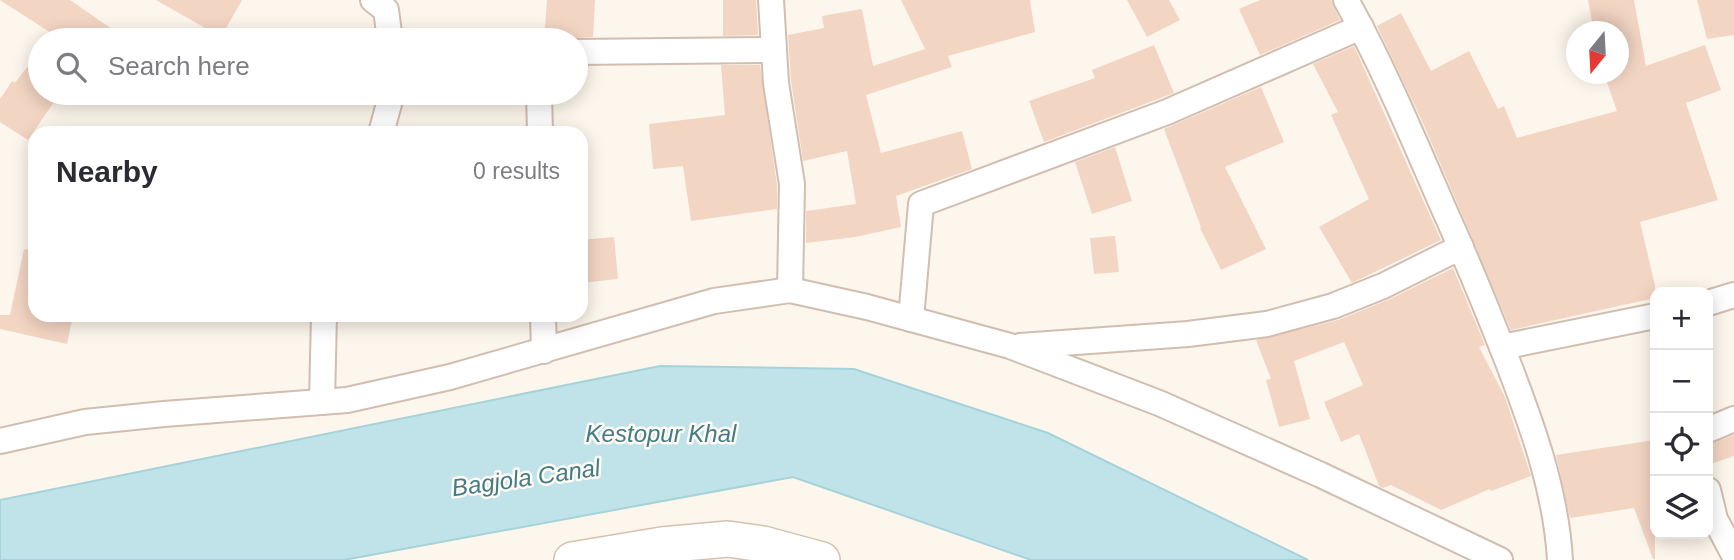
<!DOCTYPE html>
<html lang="en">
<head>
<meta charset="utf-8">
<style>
  body { margin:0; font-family:Helvetica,sans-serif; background:#f7f7f7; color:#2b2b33 }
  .controls { position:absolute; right:21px; bottom:21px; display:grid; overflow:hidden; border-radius:14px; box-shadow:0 4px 18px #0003 }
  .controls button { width:63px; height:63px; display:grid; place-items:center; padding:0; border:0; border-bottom:2px solid #e1e1e2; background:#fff; color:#2b2b33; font:35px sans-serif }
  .compass { position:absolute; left:1566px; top:21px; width:63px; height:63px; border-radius:50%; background:#fff; box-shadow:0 4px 18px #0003; rotate:198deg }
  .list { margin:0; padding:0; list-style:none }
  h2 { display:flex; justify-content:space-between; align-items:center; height:91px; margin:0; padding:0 28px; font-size:30px }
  h2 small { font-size:23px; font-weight:400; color:#7c7c81 }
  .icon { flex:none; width:38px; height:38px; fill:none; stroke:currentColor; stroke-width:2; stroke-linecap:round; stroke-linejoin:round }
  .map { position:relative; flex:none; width:1734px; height:560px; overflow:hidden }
  .search { position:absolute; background:#fff; box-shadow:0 4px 18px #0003; left:28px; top:28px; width:560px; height:77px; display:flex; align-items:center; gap:18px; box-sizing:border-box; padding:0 24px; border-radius:38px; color:#7c7c81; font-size:26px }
  .panel { position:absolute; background:#fff; box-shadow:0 4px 18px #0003; left:28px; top:126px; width:560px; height:196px; border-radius:21px }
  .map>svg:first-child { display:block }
</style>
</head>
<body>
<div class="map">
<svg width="1734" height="560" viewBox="0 0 1734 560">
  <rect width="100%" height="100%" fill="#fdf6ec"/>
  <path fill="#bfe3e8" stroke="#a5d3da" stroke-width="2" d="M660 366 854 369 1048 433 1308 560H1031L793 477 344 560H0V500Z"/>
  <g fill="#f3d5c3">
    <path d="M0 0H70L128 40H62Z"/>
    <path d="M156 0H242L221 37Z"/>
    <path d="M547 0H595L593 37 544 40Z"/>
    <path d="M723 0H756L758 35 723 36Z"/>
    <path d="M901 0H1030L1035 32 948 56 952 67 866 95 881 153 962 131 972 169 896 196 901 227 855 237 806 243V211L856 204 847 151 803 161 791 81 788 35 824 28 822 16 862 9 873 66 925 49Z"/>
    <path d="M1127 0H1169L1180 20 1147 37Z"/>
    <path d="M1260 0H1331L1340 20 1260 55 1239 9Z"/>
    <path d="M1588 0H1634L1646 66 1705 45 1721 90 1686 103 1718 200 1640 222 1655 285V298L1511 330 1423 123 1377 26 1401 13 1431 71 1469 51 1498 109 1504 106 1517 138 1617 111 1604 74H1619V32H1594Z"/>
    <path d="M1697 0H1734V35L1707 39Z"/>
    <path d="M1154 45 1174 93 1044 142 1029 101 1095 78 1092 70Z"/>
    <path d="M1354 46 1441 240 1352 283 1319 227 1369 199 1331 115 1338 112 1313 64Z"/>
    <path d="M40 50V93H60L28 140 0 122V99L12 81 15 83Z"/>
    <path d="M721 65H760L777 185V209L691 221 683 166 653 169 649 124 725 115Z"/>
    <path d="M1261 87 1284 142 1225 167 1266 249 1221 270 1200 228 1201 227 1164 129Z"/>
    <path d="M1115 147 1132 201 1092 214 1075 162Z"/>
    <path d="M1115 236 1119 272 1094 274 1090 238Z"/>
    <path d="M614 237 618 279 581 283V240Z"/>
    <path d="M24 249 35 251V315H73L67 344 0 329V315H10Z"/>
    <path d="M1453 268 1485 345 1479 347 1505 397 1531 476 1491 491 1490 489 1441 510 1391 485 1383 488 1379 486 1359 434 1341 442 1324 402 1363 385 1344 342 1294 361 1310 419 1279 427 1266 380 1271 379 1256 340 1338 320 1390 299Z"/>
    <path d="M1734 435V456L1708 465V445Z"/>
    <path d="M1655 440V559H1653L1634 508 1570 518 1556 455Z"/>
  </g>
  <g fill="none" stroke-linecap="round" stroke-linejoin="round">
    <defs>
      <g id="street">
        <path d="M373 0 386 10 390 40"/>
        <path d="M771 0 776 83 792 184 790 290"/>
        <path d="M1346 0C1383 66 1413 138 1443 207 1466 258 1487 309 1507 360 1532 425 1556 490 1560 560"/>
        <path d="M576 52 773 50"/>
        <path d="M539 93 540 133"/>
        <path d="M381 133 392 93"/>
        <path d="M1708 303 1734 295"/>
        <path d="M543 315 544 351"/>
        <path d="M911 319 921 204 1167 112 1361 27"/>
        <path d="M1020 346 1188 334 1267 324 1333 306 1383 286 1461 247"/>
        <path d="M1502 347 1655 316"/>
        <path d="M322 402 324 315"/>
        <path d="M1708 430 1734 419"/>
        <path d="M0 441 85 422 164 414 347 400 450 377 714 301 790 290 867 307 1010 346 1159 403 1321 475 1500 560"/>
        <path d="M1708 490 1715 519 1734 555"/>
      </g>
      <path id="secondary" d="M572 560 662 545 728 539 763 544 822 560"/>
    </defs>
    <use href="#street" stroke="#d1beb0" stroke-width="28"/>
    <use href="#secondary" stroke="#d6c0b0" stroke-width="38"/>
    <use href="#street" stroke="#fff" stroke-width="24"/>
    <use href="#secondary" stroke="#fff" stroke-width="35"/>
  </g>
  <g text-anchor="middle" stroke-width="5" stroke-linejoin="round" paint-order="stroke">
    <g font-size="24" font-style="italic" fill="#437c86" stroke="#fffaf3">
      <text x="661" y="442">Kestopur Khal</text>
      <text transform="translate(526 478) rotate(-8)" y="8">Bagjola Canal</text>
    </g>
  </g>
</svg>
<div class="controls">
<button>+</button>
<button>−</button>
<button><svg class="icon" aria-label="locate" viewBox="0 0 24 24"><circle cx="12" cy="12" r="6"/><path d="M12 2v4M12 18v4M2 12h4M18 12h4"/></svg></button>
<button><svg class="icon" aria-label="layers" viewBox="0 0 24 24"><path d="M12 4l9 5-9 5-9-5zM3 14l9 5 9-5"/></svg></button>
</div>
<svg class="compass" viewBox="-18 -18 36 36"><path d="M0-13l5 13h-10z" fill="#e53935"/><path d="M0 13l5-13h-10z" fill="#7c7c81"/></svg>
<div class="search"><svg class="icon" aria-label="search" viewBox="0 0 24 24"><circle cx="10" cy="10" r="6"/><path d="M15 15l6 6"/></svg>Search here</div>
<section class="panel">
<h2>Nearby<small>0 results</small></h2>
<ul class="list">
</ul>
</section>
</div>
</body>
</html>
